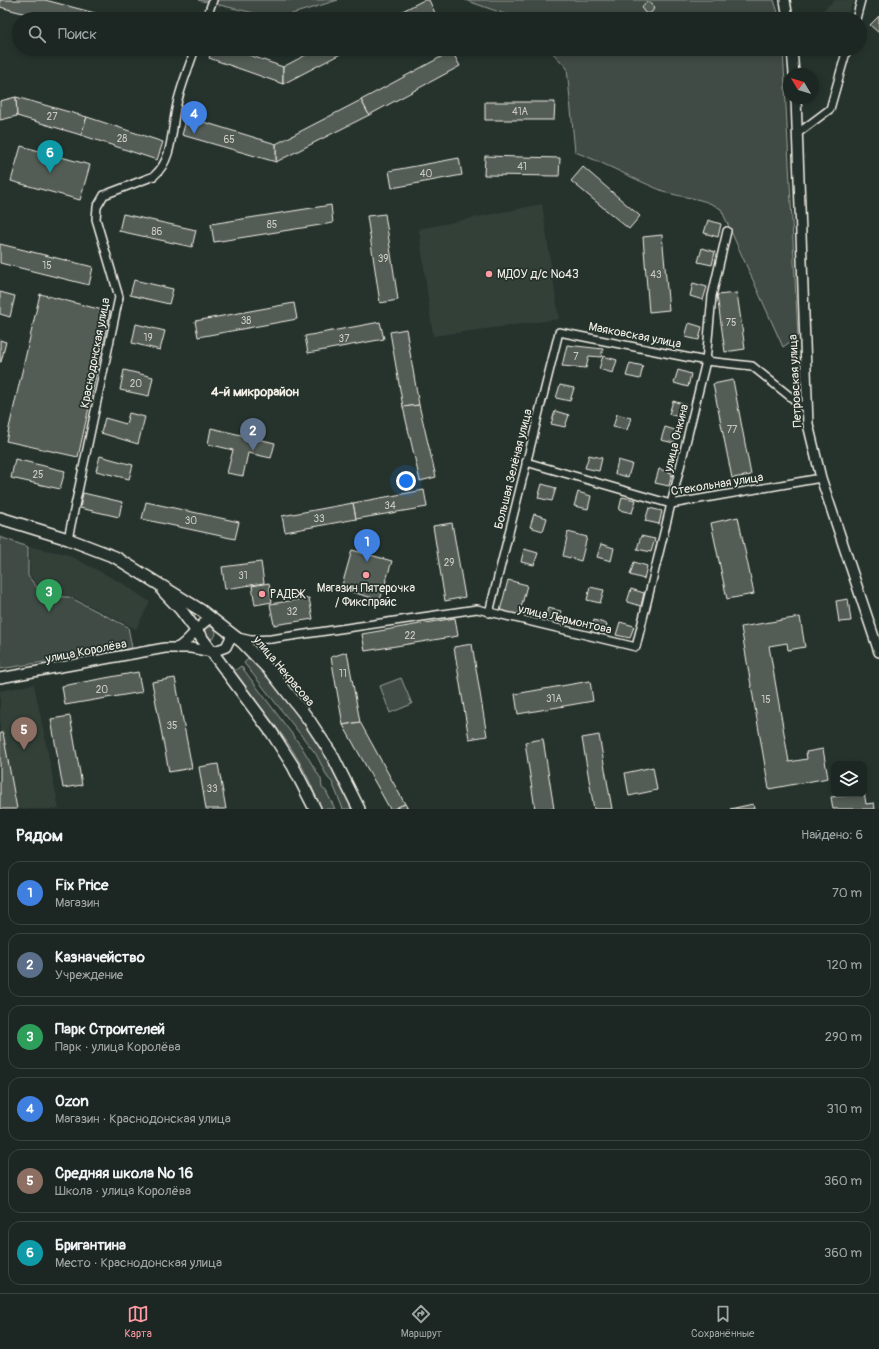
<!DOCTYPE html>
<html lang="ru">
<head>
<meta charset="utf-8">
<style>
  body { margin:0; font-family:Pangolin,sans-serif; background:#29322f; color:#f1f3f6 }
  .controls { position:absolute; right:12px; bottom:12px; display:grid; overflow:hidden; border-radius:8px; box-shadow:0 2px 6px #0003 }
  .controls button { width:36px; height:36px; display:grid; place-items:center; padding:0; border:0; border-bottom:1px solid #3a4340; background:#1c2622; color:#f1f3f6; font:20px sans-serif }
  .compass { position:absolute; left:783px; top:68px; width:36px; height:36px; border-radius:50%; background:#1c2622; box-shadow:0 2px 6px #0003; rotate:308deg }
  .you { position:absolute; left:406px; top:481px; width:14px; height:14px; margin:-10px; border:3px solid #fff; border-radius:50%; background:#1a73e8; box-shadow:0 0 0 6px #1a73e833 }
  .badge { display:grid; place-items:center; width:26px; height:26px; border-radius:50%; background:#ff9aa2; color:#fff; font-size:13px; font-weight:700 }
  .pin { position:absolute; translate:-50% -33px; filter:drop-shadow(0 1px 2px #0008) }
  .pin::after { content:''; position:absolute; top:21px; width:14px; height:12px; background:inherit; clip-path:polygon(0 0,100% 0,50% 100%) }
  .list { margin:0; padding:0; list-style:none }
  h2 { display:flex; justify-content:space-between; align-items:center; height:52px; margin:0; padding:0 16px; font-size:17px }
  h2 small { font-size:13px; font-weight:400; color:#a0a5a5 }
  .list li { display:grid; grid-template-columns:26px 1fr auto; gap:12px; align-items:center; box-sizing:border-box; height:64px; margin:0 8px 8px; padding:0 8px; border:1px solid #3a4340; border-radius:12px }
  .list b { display:block; font-size:15px; white-space:nowrap }
  .list p { margin:0; font-size:13px; white-space:nowrap; color:#a0a5a5 }
  .list em { font-size:13px; font-style:normal; color:#a0a5a5 }
  .icon { flex:none; width:22px; height:22px; fill:none; stroke:currentColor; stroke-width:2; stroke-linecap:round; stroke-linejoin:round }
  .map { position:relative; flex:none; width:879px; height:809px; overflow:hidden }
  .search { position:absolute; background:#1c2622; box-shadow:0 2px 6px #0003; left:12px; right:12px; top:12px; height:44px; display:flex; align-items:center; gap:10px; box-sizing:border-box; padding:0 14px; border-radius:22px; color:#a0a5a5; font-size:15px }
  .sheet { height:484px; background:#1c2622 }
  nav { display:flex; justify-content:space-around; align-items:center; box-sizing:border-box; height:56px; border-top:1px solid #3a4340; background:#1c2622; font-size:11px; color:#a0a5a5 }
  nav a { display:grid; justify-items:center; gap:2px }
  nav .on { color:#ff9aa2 }
  .map>svg:first-child { display:block }
</style>
</head>
<body>
<div class="map">
<svg width="879" height="809" viewBox="0 0 879 809">
  <rect width="100%" height="100%" fill="#26332d"/>
  <filter id="ink" filterUnits="userSpaceOnUse"><feTurbulence type="fractalNoise" baseFrequency=".025" numOctaves="2"/><feDisplacementMap in="SourceGraphic" scale="8" xChannelSelector="R" yChannelSelector="G"/><feConvolveMatrix kernelMatrix="1 2 1 2 8 2 1 2 1" color-interpolation-filters="sRGB"/></filter>
  <g filter="url(#ink)">
    <g fill="#333f39">
      <path d="M835 0H855L844 19H818L816 16Z"/>
      <path d="M542 204 559 319 433 336 419 229Z"/>
      <path d="M30 547 66 554 122 583 150 602 136 629 68 595H44L30 575Z"/>
      <path d="M34 684 59 809H0V691Z"/>
    </g>
    <g fill="#414b45" stroke="#9a9e96">
      <path d="M198 0H338L292 14 271 17Z"/>
      <path d="M465 0H774L780 19H519Z"/>
      <path d="M549 49H783L798 336 783 347 721 209C701 196 683 199 663 191 633 179 605 163 575 152L567 68Z"/>
      <path d="M0 537 28 547V576L44 596 69 597 128 627 132 648 0 669Z"/>
      <circle cx="210" cy="633" r="6"/>
      <path d="M250 657C291 703 328 752 352 809H343L332 782 328 778 316 754 244 663Z"/>
      <path d="M241 666 301 746 321 779 322 788 326 791 335 809H321C316 799 313 788 308 778 290 740 259 705 233 672Z"/>
      <path d="M401 678 412 704 390 713 380 686Z"/>
    </g>
    <g fill="#525c55" stroke="#f4f1e8">
      <path d="M0 0H45L118 19H45L0 7Z"/>
      <path d="M424 0H429L435 13 423 19H387Z"/>
      <circle cx="648" cy="8" r="5.5"/>
      <path d="M879 16V33L870 25Z"/>
      <path d="M212 49H232L283 67V84L209 58Z"/>
      <path d="M317 49H350L283 84V67Z"/>
      <path d="M452 51 460 66 369 115 361 100Z"/>
      <path d="M16 97 17 116 0 120V101Z"/>
      <path d="M16 97 87 117 81 135 17 116Z"/>
      <path d="M361 100 369 115 276 162V144Z"/>
      <path d="M485 102H555L554 120H485Z"/>
      <path d="M87 117 163 142 157 160 81 135Z"/>
      <path d="M187 117 276 144V162L182 135Z"/>
      <path d="M21 146 90 165 80 200 11 181Z"/>
      <path d="M485 156 560 158 559 176 484 175Z"/>
      <path d="M459 158 462 175 392 188 389 171Z"/>
      <path d="M583 167 640 216 629 229 571 181Z"/>
      <path d="M331 205 333 223 214 242 211 224Z"/>
      <path d="M123 214 196 230 192 247 119 231Z"/>
      <path d="M385 214 398 300 380 303 367 216Z"/>
      <path d="M708 220 721 224 718 237 704 233Z"/>
      <path d="M662 235 669 310 649 312 643 237Z"/>
      <path d="M0 244 93 267 89 285 0 263Z"/>
      <path d="M702 248 715 252 712 265 698 262Z"/>
      <path d="M134 280 173 289 169 304 130 295Z"/>
      <path d="M693 283 707 287 703 300 690 296Z"/>
      <path d="M0 292 15 296 10 317 0 314Z"/>
      <path d="M737 293 745 349 725 352 717 295Z"/>
      <path d="M40 294 110 312 78 457 6 441Z"/>
      <path d="M294 303 297 319 198 337 195 321Z"/>
      <path d="M380 322 384 339 308 353 305 336Z"/>
      <path d="M689 323 702 327 699 340 685 337Z"/>
      <path d="M136 324 165 331 160 350 132 343Z"/>
      <path d="M406 329 419 405 403 407 390 332Z"/>
      <path d="M0 340 6 342 1 362H0Z"/>
      <path d="M567 345 603 349 601 357 589 356 586 368 562 366Z"/>
      <path d="M603 356 617 360 613 373 599 369Z"/>
      <path d="M630 363 643 366 640 379 626 376Z"/>
      <path d="M124 370 153 377 149 396 120 390Z"/>
      <path d="M678 370 691 374 688 387 674 383Z"/>
      <path d="M733 380 751 475 732 478 713 384Z"/>
      <path d="M560 385 574 388 570 401 556 398Z"/>
      <path d="M673 401 686 405 683 418 669 414Z"/>
      <path d="M419 405 436 477 420 481 403 407Z"/>
      <path d="M555 411 569 415 565 427 551 424Z"/>
      <path d="M129 413 145 417 138 444 101 433 105 418 126 424Z"/>
      <path d="M617 414 631 418 627 430 613 427Z"/>
      <path d="M665 427 678 431 674 443 661 440Z"/>
      <path d="M211 428 275 443 271 458 248 453 243 476 227 473 233 450 208 444Z"/>
      <path d="M589 455 602 458 599 471 585 468Z"/>
      <path d="M100 456 133 465 129 479 96 471Z"/>
      <path d="M15 459 65 471 60 489 11 478Z"/>
      <path d="M618 460 632 464 628 477 615 474Z"/>
      <path d="M659 469 672 473 669 486 655 483Z"/>
      <path d="M542 484 556 488 552 501 538 498Z"/>
      <path d="M424 490 427 507 356 519 353 503Z"/>
      <path d="M578 492 591 496 588 509 574 506Z"/>
      <path d="M83 493 122 502 119 517 80 508Z"/>
      <path d="M622 497 636 500 632 513 619 510Z"/>
      <path d="M146 502 239 522 235 539 142 519Z"/>
      <path d="M353 503 356 519 285 532 282 516Z"/>
      <path d="M649 508 662 511 659 524 645 521Z"/>
      <path d="M534 514 547 518 543 531 530 527Z"/>
      <path d="M738 517 754 594 727 599 711 523Z"/>
      <path d="M452 523 465 597 445 601 433 526Z"/>
      <path d="M568 532 587 537 581 561 563 556Z"/>
      <path d="M641 536 655 539 651 552 637 549Z"/>
      <path d="M601 544 614 548 611 561 597 557Z"/>
      <path d="M524 549 538 553 534 565 521 562Z"/>
      <path d="M352 550 392 561 380 600 341 589Z"/>
      <path d="M261 562 264 583 225 589 222 567Z"/>
      <path d="M634 562 647 566 644 579 630 575Z"/>
      <path d="M508 580 527 585 519 616 500 611Z"/>
      <path d="M269 583 272 602 255 605 252 586Z"/>
      <path d="M590 587 604 590 600 603 587 600Z"/>
      <path d="M631 589 644 593 641 606 627 602Z"/>
      <path d="M309 598 313 619 274 625 270 604Z"/>
      <path d="M848 599 851 621 839 622 836 601Z"/>
      <path d="M548 608 561 611 558 624 544 621Z"/>
      <path d="M800 617 805 647 788 650 787 643 769 646 789 762 807 759 806 752 823 749 828 778 769 789 741 627Z"/>
      <path d="M455 618 458 636 365 651 362 634Z"/>
      <path d="M594 620 607 624 603 637 590 634Z"/>
      <path d="M620 622 634 626 630 638 616 635Z"/>
      <path d="M472 644 487 736 469 739 454 647Z"/>
      <path d="M347 652 360 722 343 725 331 657Z"/>
      <path d="M138 672 142 692 65 705 62 686Z"/>
      <path d="M175 678 192 768 169 772 152 682Z"/>
      <path d="M590 681 593 701 518 714 515 694Z"/>
      <path d="M70 716 82 785 63 788 51 719Z"/>
      <path d="M360 722 405 804 394 809H390L343 725Z"/>
      <path d="M0 733H3L17 809H0Z"/>
      <path d="M599 735 612 809H594L582 738Z"/>
      <path d="M543 739 554 809H535L525 742Z"/>
      <path d="M218 764 226 809H206L199 767Z"/>
      <path d="M653 767 657 790 629 796 625 773Z"/>
      <path d="M864 792 866 804 874 803 875 809H833L831 797 864 794Z"/>
      <path d="M405 804 408 809H394L400 806Z"/>
      <path d="M753 804 754 809H730Z"/>
    </g>
    <g fill="none" stroke-linecap="round" stroke-linejoin="round">
      <defs>
        <g id="minor">
          <path d="M206 19 213 0"/>
          <path d="M856 19 861 0"/>
          <path d="M798 133 830 109 847 49"/>
          <path d="M526 462 671 504 821 478"/>
          <path d="M68 539 119 297 96 219 97 207 104 195 154 176C174 159 171 128 177 104 181 86 189 67 195 49"/>
          <path d="M489 613 559 332 706 361 752 366 807 410"/>
          <path d="M238 637 251 640 271 639 477 609 636 647 706 361 712 296 727 231"/>
        </g>
        <g id="tertiary">
          <path d="M785 0 788 19"/>
          <path d="M792 49 794 74"/>
          <path d="M796 98 808 424 821 478 879 652"/>
          <path d="M177 648C191 640 197 625 211 618"/>
          <path d="M0 678 165 648H191L212 652 226 647 232 635"/>
        </g>
        <g id="secondary">
          <path d="M0 518 68 539 115 557 202 611 242 642 273 674 309 720 332 755 359 809"/>
          <path d="M163 591 181 610 272 733 293 766 315 809"/>
        </g>
      </defs>
      <use href="#minor" stroke="#f4f1e8" stroke-width="10"/>
      <use href="#tertiary" stroke="#f4f1e8" stroke-width="12"/>
      <use href="#secondary" stroke="#f4f1e8" stroke-width="14"/>
      <use href="#minor" stroke="#26332d" stroke-width="7"/>
      <use href="#tertiary" stroke="#26332d" stroke-width="9"/>
      <use href="#secondary" stroke="#26332d" stroke-width="11"/>
    </g>
  </g>
  <g fill="#ff9aa2" stroke="#26332d" stroke-width="1.5">
    <circle cx="489" cy="274" r="4"/>
    <circle cx="366" cy="575" r="4"/>
    <circle cx="262" cy="594" r="4"/>
  </g>
  <g text-anchor="middle" stroke-width="3.5" stroke-linejoin="round" paint-order="stroke">
    <g font-size="10" fill="#ccccc3">
      <text x="520" y="115">41А</text>
      <text x="52" y="120">27</text>
      <text x="122" y="142">28</text>
      <text x="229" y="143">65</text>
      <text x="522" y="170">41</text>
      <text x="426" y="177">40</text>
      <text x="272" y="228">85</text>
      <text x="157" y="235">86</text>
      <text x="383" y="262">39</text>
      <text x="47" y="269">15</text>
      <text x="656" y="278">43</text>
      <text x="246" y="324">38</text>
      <text x="731" y="326">75</text>
      <text x="148" y="341">19</text>
      <text x="344" y="342">37</text>
      <text x="576" y="360">7</text>
      <text x="136" y="387">20</text>
      <text x="732" y="433">77</text>
      <text x="38" y="478">25</text>
      <text x="390" y="509">34</text>
      <text x="319" y="522">33</text>
      <text x="191" y="524">30</text>
      <text x="449" y="566">29</text>
      <text x="243" y="579">31</text>
      <text x="292" y="615">32</text>
      <text x="410" y="639">22</text>
      <text x="343" y="677">11</text>
      <text x="102" y="693">20</text>
      <text x="554" y="702">31А</text>
      <text x="766" y="703">15</text>
      <text x="172" y="729">35</text>
      <text x="212" y="792">33</text>
    </g>
    <g font-size="12" fill="#f4f1e8" stroke="#26332d" text-anchor="start">
      <text x="497" y="278">МДОУ д/с №43</text>
      <text x="366" y="592" text-anchor="middle">Магазин Пятерочка<tspan x="366" dy="14">/ Фикспрайс</tspan></text>
      <text x="270" y="598">РАДЕЖ</text>
    </g>
    <g font-size="12" fill="#f4f1e8" stroke="#26332d">
      <text transform="translate(635 335) rotate(11)" y="4">Маяковская улица</text>
      <text transform="translate(95 353) rotate(-79)" y="4">Краснодонская улица</text>
      <text transform="translate(795 381) rotate(-93)" y="4">Петровская улица</text>
      <text transform="translate(676 438) rotate(-76)" y="4">улица Онкина</text>
      <text transform="translate(513 469) rotate(-76)" y="4">Большая Зелёная улица</text>
      <text transform="translate(717 484) rotate(-9)" y="4">Стекольная улица</text>
      <text transform="translate(565 619) rotate(13)" y="4">улица Лермонтова</text>
      <text transform="translate(86 651) rotate(-11)" y="4">улица Королёва</text>
      <text transform="translate(284 671) rotate(50)" y="4">улица Некрасова</text>
    </g>
    <g font-size="13" font-weight="bold" fill="#f4f1e8" stroke="#26332d">
      <text x="255" y="396">4-й микрорайон</text>
    </g>
  </g>
</svg>
<div class="controls">
<button><svg class="icon" aria-label="layers" viewBox="0 0 24 24"><path d="M12 4l9 5-9 5-9-5zM3 14l9 5 9-5"/></svg></button>
</div>
<svg class="compass" viewBox="-18 -18 36 36"><path d="M0-13l5 13h-10z" fill="#e53935"/><path d="M0 13l5-13h-10z" fill="#a0a5a5"/></svg>
<div class="you"></div>
<div class="pin badge" style="left:367px;top:562px;background:#3f7fe0">1</div>
<div class="pin badge" style="left:253px;top:451px;background:#5c6f8a">2</div>
<div class="pin badge" style="left:49px;top:612px;background:#2e9e5b">3</div>
<div class="pin badge" style="left:194px;top:134px;background:#3f7fe0">4</div>
<div class="pin badge" style="left:24px;top:750px;background:#8d6e63">5</div>
<div class="pin badge" style="left:50px;top:173px;background:#0f9aa8">6</div>
<div class="search"><svg class="icon" aria-label="search" viewBox="0 0 24 24"><circle cx="10" cy="10" r="6"/><path d="M15 15l6 6"/></svg>Поиск</div>
</div>
<section class="sheet">
<h2>Рядом<small>Найдено: 6</small></h2>
<ul class="list">
<li><span class="badge" style="background:#3f7fe0">1</span><div><b>Fix Price</b><p>Магазин</p></div><em>70 m</em></li>
<li><span class="badge" style="background:#5c6f8a">2</span><div><b>Казначейство</b><p>Учреждение</p></div><em>120 m</em></li>
<li><span class="badge" style="background:#2e9e5b">3</span><div><b>Парк Строителей</b><p>Парк · улица Королёва</p></div><em>290 m</em></li>
<li><span class="badge" style="background:#3f7fe0">4</span><div><b>Ozon</b><p>Магазин · Краснодонская улица</p></div><em>310 m</em></li>
<li><span class="badge" style="background:#8d6e63">5</span><div><b>Средняя школа № 16</b><p>Школа · улица Королёва</p></div><em>360 m</em></li>
<li><span class="badge" style="background:#0f9aa8">6</span><div><b>Бригантина</b><p>Место · Краснодонская улица</p></div><em>360 m</em></li>
</ul>
</section>
<nav>
<a class="on"><svg class="icon" aria-label="map" viewBox="0 0 24 24"><path d="M3 6l6-2 6 2 6-2v14l-6 2-6-2-6 2zM9 4v14M15 6v14"/></svg>Карта</a>
<a><svg class="icon" aria-label="directions" viewBox="0 0 24 24"><path d="M12 3l9 9-9 9-9-9zM9 14v-3h6M13 9l2 2-2 2"/></svg>Маршрут</a>
<a><svg class="icon" aria-label="saved" viewBox="0 0 24 24"><path d="M7 4h10v16l-5-4-5 4z"/></svg>Сохранённые</a>
</nav>
</body>
</html>
